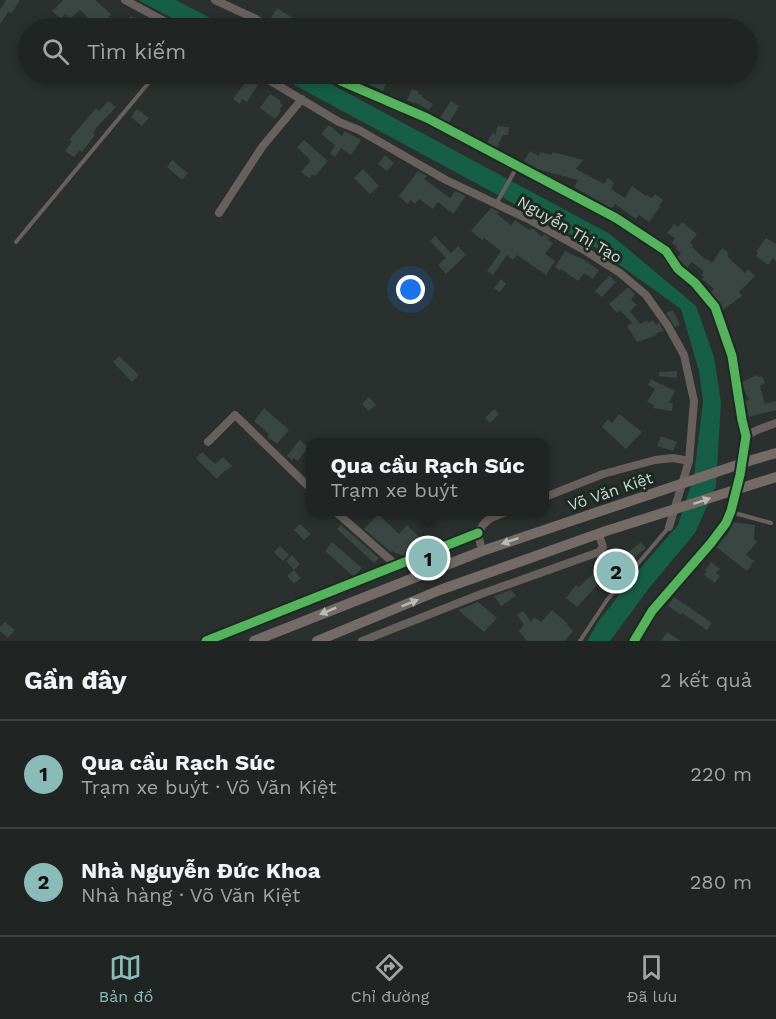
<!DOCTYPE html>
<html lang="vi">
<meta charset="utf-8">
<style>
:root{--surface:#202422;--page:#282c2a;--text:#f1f3f6;--muted:#a2a4a5;--line:#3d4140;--accent:#8bbbb9}
body{margin:0;font-family:"Work Sans",sans-serif;background:var(--page);color:var(--text)}
.you{position:absolute;left:411px;top:290px;width:21px;height:21px;margin:-15px;border:4px solid #fff;border-radius:50%;background:#1a73e8;box-shadow:0 0 0 9px #1a73e833}
.badge{display:grid;place-items:center;width:39px;height:39px;border-radius:50%;background:var(--accent);color:#111;font-size:20px;font-weight:700}
.pin{position:absolute;translate:-50% -50%;border:3px solid #fff;box-shadow:0 2px 6px #0006}
.popup{position:absolute;left:306px;top:438px;width:243px;height:78px;box-sizing:border-box;display:grid;place-content:center;border-radius:12px;background:var(--surface);filter:drop-shadow(0 2px 4px #0005);font-size:20px;white-space:nowrap;color:var(--muted)}
.popup b{font-size:22px;color:var(--text)}
.popup::after{content:'';position:absolute;left:50%;top:100%;margin-left:-12px;border:12px solid transparent;border-top-color:var(--surface)}
.list{margin:0;padding:0;list-style:none}
h2{display:flex;justify-content:space-between;align-items:center;height:78px;margin:0;padding:0 24px;font-size:26px}
h2 small{font-size:20px;font-weight:400;color:var(--muted)}
.list li{display:grid;grid-template-columns:39px 1fr auto;gap:18px;align-items:center;box-sizing:border-box;height:108px;padding:0 24px;border-top:2px solid var(--line)}
.list b{display:block;font-size:22px;white-space:nowrap}
.list p{margin:0;font-size:20px;white-space:nowrap;color:var(--muted)}
.list em{font-size:20px;font-style:normal;color:var(--muted)}
.icon{flex:none;width:33px;height:33px;fill:none;stroke:currentColor;stroke-width:2;stroke-linecap:round;stroke-linejoin:round}
.map{position:relative;flex:none;width:776px;height:641px;overflow:hidden}
.search{position:absolute;background:var(--surface);box-shadow:0 3px 9px #0003;left:18px;right:18px;top:18px;height:66px;display:flex;align-items:center;gap:15px;box-sizing:border-box;padding:0 21px;border-radius:33px;color:var(--muted);font-size:22px}
.sheet{height:294px;background:var(--surface)}
nav{display:flex;justify-content:space-around;align-items:center;box-sizing:border-box;height:84px;border-top:2px solid var(--line);background:var(--surface);font-size:16px;color:var(--muted)}
nav a{display:grid;justify-items:center;gap:3px}
nav .on{color:var(--accent)}
.map>svg:first-child{display:block}
.water{fill:#175e46}
.building{fill:#394641}
.lines{fill:none;stroke-linecap:round;stroke-linejoin:round}
.service{stroke:#67605d;stroke-width:4}
.minor{stroke:#67605d;stroke-width:8}
.secondary{stroke:#746b67;stroke-width:10}
.cycleway-casing{stroke:#1c2a23;stroke-width:13}
.cycleway{stroke:#56b35d;stroke-width:9}
.oneway{fill:#b8bcb8}
.labels{text-anchor:middle;stroke-width:6;stroke-linejoin:round;paint-order:stroke}
.street-label{font-size:16px;fill:#cfd7d3;stroke:#1c2a23}
</style>
<div class="map">
<svg width="776" height="641" viewBox="0 0 776 641">
<rect width="100%" height="100%" fill="#2a302d"/>
<!-- water -->
<path class="water" d="M 138,0 L 176,0 L 229,28 L 191,28 Z
M 274,74 L 312,74 L 610,234 L 696,306 L 714,357 L 721,402 L 716,486 L 695,533 L 650,587 L 610,641 L 587,641 L 598,622 L 637,572 L 678,525 L 694,476 L 703,402 L 699,371 L 681,309 L 596,248 Z"/>
<!-- building -->
<path class="building" d="M 6,0 L 20,0 L 12,13 L 8,12 L 0,24 L 0,10 Z
M 63,0 L 95,0 L 111,14 L 103,25 L 100,23 L 97,27 L 80,10 L 71,18 L 65,14 L 61,19 L 52,11 Z
M 277,8 L 296,20 L 293,24 L 299,28 L 277,28 L 275,27 L 275,25 L 269,21 Z
M 131,16 L 137,20 L 138,19 L 152,28 L 123,28 Z
M 358,74 L 390,74 L 383,91 L 364,82 L 365,78 Z
M 247,80 L 258,85 L 247,102 L 242,99 L 240,104 L 233,99 Z
M 412,89 L 419,92 L 418,94 L 422,95 L 422,97 L 433,104 L 429,110 L 415,102 L 414,103 L 407,100 Z
M 270,94 L 281,101 L 280,103 L 283,105 L 279,110 L 281,111 L 275,119 L 260,108 Z
M 108,101 L 116,107 L 96,128 L 93,133 L 95,135 L 82,152 L 80,150 L 74,157 L 65,151 L 72,141 L 69,140 L 73,135 L 96,108 L 99,111 Z
M 451,101 L 459,106 L 449,123 L 440,118 Z
M 137,109 L 149,118 L 142,126 L 131,117 Z
M 329,125 L 342,136 L 345,131 L 361,140 L 351,155 L 341,148 L 335,157 L 330,154 L 335,145 L 321,134 Z
M 497,126 L 509,127 L 508,135 L 503,135 L 497,148 L 487,143 L 492,133 L 496,135 Z
M 304,140 L 328,161 L 315,176 L 312,174 L 309,178 L 301,172 L 310,162 L 310,160 L 297,147 Z
M 530,151 L 539,156 L 540,152 L 552,155 L 553,152 L 583,160 L 576,169 L 604,184 L 608,178 L 614,183 L 611,189 L 625,198 L 632,186 L 646,196 L 647,195 L 652,198 L 655,194 L 663,200 L 659,206 L 660,207 L 649,222 L 639,215 L 636,219 L 615,204 L 612,209 L 574,187 L 578,180 L 537,169 L 524,161 Z
M 385,155 L 394,163 L 387,171 L 378,164 Z
M 172,160 L 188,173 L 182,180 L 167,167 Z
M 363,169 L 379,186 L 370,194 L 354,178 Z
M 418,171 L 427,176 L 424,179 L 450,198 L 455,191 L 466,196 L 453,214 L 438,202 L 433,209 L 419,199 L 415,204 L 411,200 L 407,204 L 399,196 Z
M 491,208 L 499,212 L 497,214 L 511,225 L 515,220 L 529,230 L 532,228 L 542,237 L 544,234 L 550,238 L 548,240 L 553,243 L 545,254 L 555,261 L 546,275 L 517,255 L 513,260 L 507,255 L 493,275 L 487,271 L 501,251 L 484,238 L 482,240 L 471,231 Z
M 682,222 L 697,234 L 690,243 L 693,245 L 692,247 L 706,260 L 707,259 L 712,263 L 722,248 L 729,253 L 727,256 L 745,273 L 748,269 L 755,276 L 739,292 L 742,296 L 723,310 L 718,301 L 711,293 L 714,289 L 702,279 L 704,277 L 701,275 L 704,272 L 692,262 L 687,268 L 677,257 L 681,253 L 676,249 L 677,247 L 672,243 L 675,238 L 667,233 L 674,224 L 678,227 Z
M 435,236 L 451,253 L 458,246 L 466,255 L 446,274 L 438,265 L 446,258 L 430,241 Z
M 766,238 L 776,244 L 776,261 L 773,258 L 768,265 L 756,256 L 758,253 L 756,252 Z
M 565,251 L 579,258 L 580,257 L 599,270 L 593,279 L 584,273 L 578,281 L 561,269 L 560,271 L 555,267 Z
M 609,276 L 616,282 L 602,297 L 595,291 Z
M 501,279 L 506,284 L 500,292 L 494,288 Z
M 628,287 L 635,294 L 631,300 L 637,305 L 630,311 L 640,324 L 647,320 L 648,323 L 653,320 L 656,325 L 659,323 L 664,331 L 656,333 L 657,335 L 637,342 L 627,326 L 632,323 L 620,310 L 617,313 L 609,304 Z
M 673,310 L 680,325 L 675,327 L 666,313 Z
M 119,356 L 139,375 L 132,382 L 113,362 Z
M 677,371 L 677,378 L 659,376 L 659,372 Z
M 757,375 L 758,377 L 762,376 L 765,383 L 760,386 L 765,404 L 776,401 L 776,410 L 749,417 L 745,401 L 749,400 L 743,388 L 742,382 Z
M 651,379 L 675,391 L 669,403 L 673,403 L 672,411 L 653,408 L 654,405 L 647,402 L 655,389 L 648,385 Z
M 369,397 L 376,405 L 369,411 L 362,404 Z
M 264,408 L 289,430 L 277,444 L 267,437 L 269,434 L 254,421 Z
M 494,409 L 499,414 L 490,423 L 485,418 Z
M 619,414 L 642,432 L 626,449 L 602,427 L 608,419 L 612,423 Z
M 661,436 L 677,442 L 673,451 L 657,446 Z
M 300,439 L 308,448 L 298,461 L 294,458 L 292,460 L 287,456 Z
M 202,452 L 215,464 L 223,457 L 232,466 L 226,471 L 225,470 L 217,479 L 196,458 Z
M 378,514 L 399,534 L 407,525 L 420,538 L 413,549 L 408,546 L 404,556 L 392,551 L 391,552 L 364,529 Z
M 733,522 L 755,525 L 754,539 L 757,542 L 746,555 L 754,561 L 747,571 L 716,547 L 729,532 Z
M 300,524 L 311,534 L 304,540 L 294,530 Z
M 341,525 L 379,558 L 374,563 L 337,529 Z
M 332,542 L 362,568 L 355,575 L 353,576 L 325,551 Z
M 641,542 L 646,548 L 615,573 L 609,568 L 619,556 L 621,558 Z
M 280,546 L 289,555 L 283,561 L 274,552 Z
M 292,555 L 300,564 L 294,570 L 286,561 Z
M 711,562 L 720,569 L 716,573 L 720,576 L 715,583 L 704,575 L 707,571 L 705,570 Z
M 294,570 L 301,578 L 294,584 L 287,576 Z
M 596,571 L 604,578 L 577,607 L 566,598 L 576,585 L 579,587 Z
M 511,590 L 516,596 L 501,606 L 494,596 Z
M 674,597 L 712,623 L 707,630 L 682,613 L 681,615 L 668,606 Z
M 478,602 L 497,618 L 484,632 L 458,610 Z
M 552,610 L 568,624 L 567,625 L 573,631 L 565,641 L 527,641 L 519,631 L 524,625 L 517,615 L 523,611 L 531,622 L 534,617 L 541,622 Z
M 5,622 L 15,630 L 8,638 L 0,631 L 0,627 Z
M 667,632 L 681,641 L 661,641 Z"/>
<g class="lines">
<!-- service -->
<path class="service" d="M 496,204 L 517,167
M 16,242 L 156,74
M 731,512 L 771,523
M 580,641 L 607,600 L 669,527"/>
<!-- minor -->
<path class="minor" d="M 125,0 L 177,28
M 215,0 L 256,19 L 269,28
M 259,74 L 339,122 L 359,130 L 446,180 L 530,220 L 584,250 L 620,273 L 646,295 L 668,326 L 684,355 L 694,401 L 689,461 L 669,527
M 331,74 L 341,81 L 427,118 L 616,218 L 666,251 L 678,269 L 695,283 L 715,307 L 732,356 L 742,420 L 746,436 L 740,475 L 731,511 L 726,523 L 711,543 L 652,611 L 634,641
M 219,213 L 262,147 L 302,99
M 746,436 L 757,430 L 776,423
M 208,442 L 235,415 L 311,489
M 545,497 L 603,474 L 655,460 L 673,458 L 689,461
M 336,512 L 396,565
M 482,551 L 478,533 C 486,518 492,517 507,512
M 206,641 L 478,533
M 362,641 L 481,594 L 599,552 L 603,547 L 599,534"/>
<!-- secondary -->
<path class="secondary" d="M 254,641 L 482,551 L 752,460 L 776,453
M 317,641 L 440,590 L 606,531 L 776,477"/>
<!-- cycleway casing -->
<g class="cycleway-casing">
<path id="cycleway" d="M 331,74 L 341,81 L 427,118 L 616,218 L 666,251 L 678,269 L 695,283 L 715,307 L 732,356 L 742,420 L 746,436 L 740,475 L 731,511 L 726,523 L 711,543 L 652,611 L 634,641
M 206,641 L 478,533"/>
</g>
<!-- cycleway -->
<use href="#cycleway" class="cycleway"/>
</g>
<!-- one-way arrows -->
<defs><path id="oneway-solid" d="M-6-.8H1V-3.2L6.5 0L1 3.2V.8H-6Z" transform="scale(1.5)"/></defs>
<g class="oneway">
<use href="#oneway-solid" transform="translate(702 501) rotate(-18)"/>
<use href="#oneway-solid" transform="translate(510 541) rotate(161)"/>
<use href="#oneway-solid" transform="translate(410 603) rotate(-22)"/>
<use href="#oneway-solid" transform="translate(328 611) rotate(158)"/>
</g>
<g class="labels">
<!-- street labels -->
<g class="street-label">
<text transform="translate(570 229) rotate(30)" y="6">Nguyễn Thị Tạo</text>
<text transform="translate(610 491) rotate(-19)" y="6">Võ Văn Kiệt</text>
</g>
</g>
</svg>
<div class="you"></div>
<div class="pin badge" style="left:428px;top:558px">1</div>
<div class="popup"><b>Qua cầu Rạch Súc</b>Trạm xe buýt</div>
<div class="pin badge" style="left:616px;top:571px">2</div>
<div class="search"><svg class="icon" aria-label="search" viewBox="0 0 24 24"><circle cx="10" cy="10" r="6"/><path d="M15 15l6 6"/></svg>Tìm kiếm</div>
</div>
<section class="sheet">
<h2>Gần đây<small>2 kết quả</small></h2>
<ul class="list">
<li><span class="badge">1</span><div><b>Qua cầu Rạch Súc</b><p>Trạm xe buýt · Võ Văn Kiệt</p></div><em>220 m</em></li>
<li><span class="badge">2</span><div><b>Nhà Nguyễn Đức Khoa</b><p>Nhà hàng · Võ Văn Kiệt</p></div><em>280 m</em></li>
</ul>
</section>
<nav>
<a class="on"><svg class="icon" aria-label="map" viewBox="0 0 24 24"><path d="M3 6l6-2 6 2 6-2v14l-6 2-6-2-6 2zM9 4v14M15 6v14"/></svg>Bản đồ</a>
<a><svg class="icon" aria-label="directions" viewBox="0 0 24 24"><path d="M12 3l9 9-9 9-9-9zM9 14v-3h6M13 9l2 2-2 2"/></svg>Chỉ đường</a>
<a><svg class="icon" aria-label="saved" viewBox="0 0 24 24"><path d="M7 4h10v16l-5-4-5 4z"/></svg>Đã lưu</a>
</nav>
